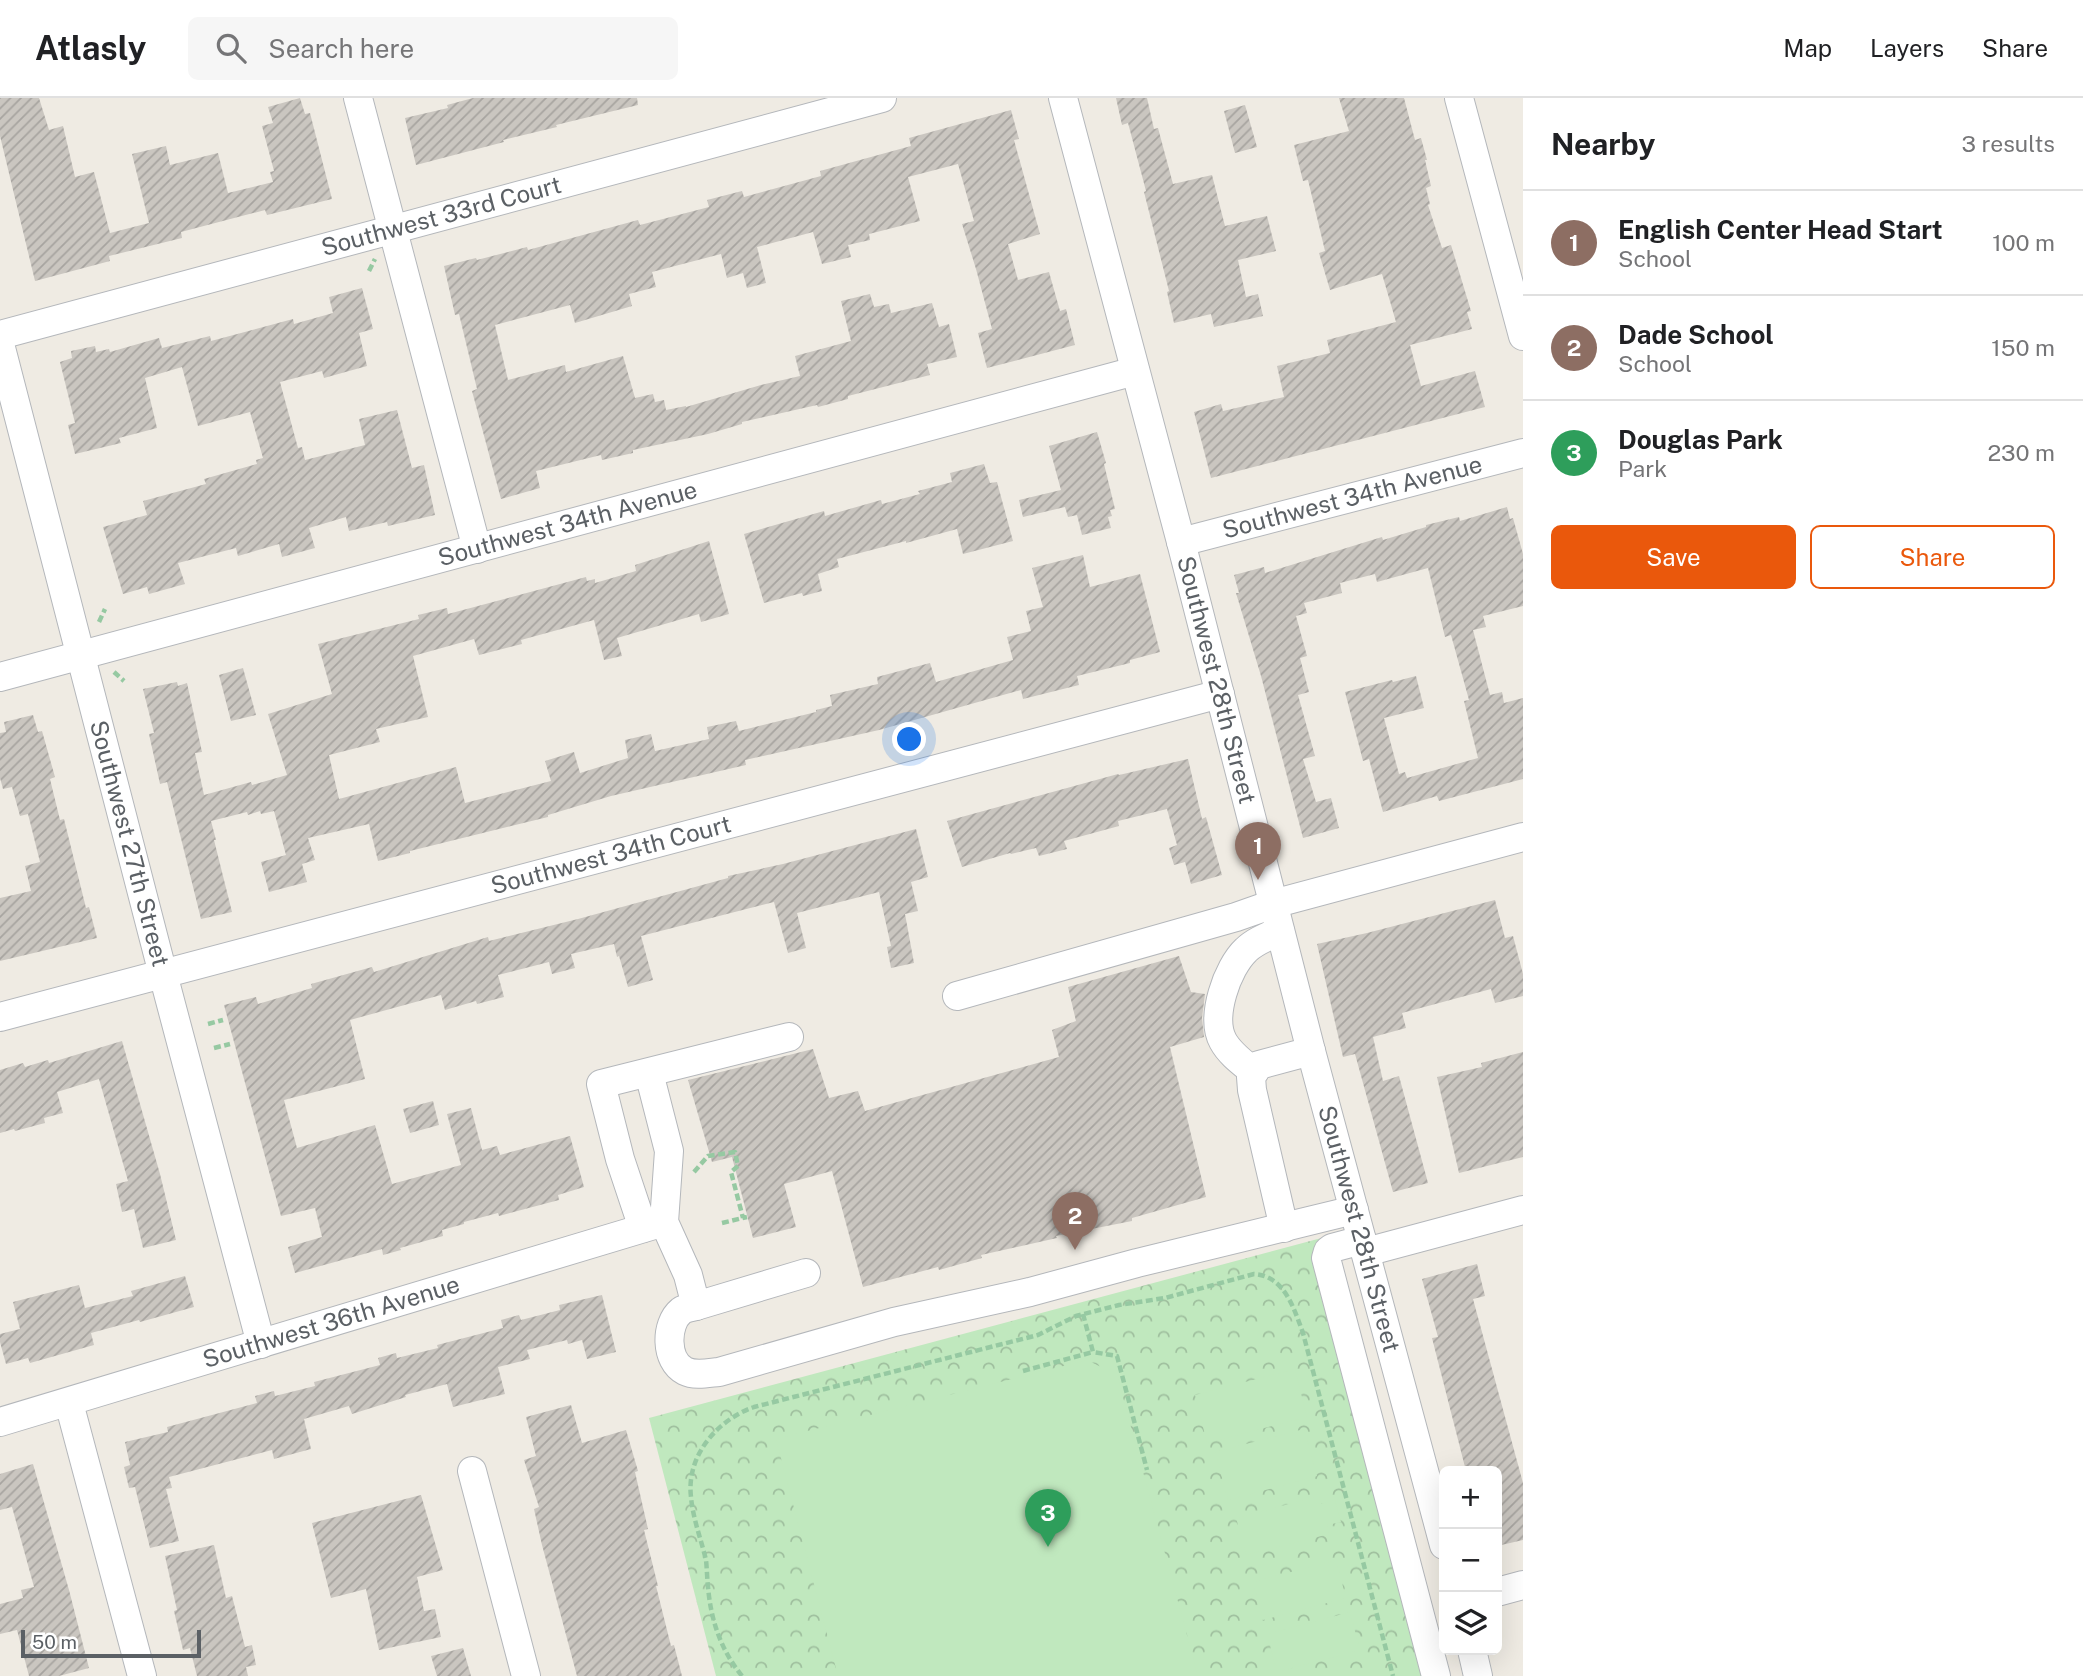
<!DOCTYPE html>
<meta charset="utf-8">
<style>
:root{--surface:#fff;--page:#f6f6f6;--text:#202124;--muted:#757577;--line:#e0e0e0;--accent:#ea580c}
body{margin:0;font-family:"Public Sans",sans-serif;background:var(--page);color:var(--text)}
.controls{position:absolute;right:21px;bottom:21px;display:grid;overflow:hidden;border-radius:10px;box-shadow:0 7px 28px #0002}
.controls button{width:63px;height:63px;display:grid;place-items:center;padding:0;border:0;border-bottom:2px solid var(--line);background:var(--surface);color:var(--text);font:35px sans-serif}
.scale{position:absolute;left:21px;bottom:18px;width:180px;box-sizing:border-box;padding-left:7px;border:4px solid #5b6065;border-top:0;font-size:19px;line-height:24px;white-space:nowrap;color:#5b6065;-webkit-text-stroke:5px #fff;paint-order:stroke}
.you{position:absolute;left:910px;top:642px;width:24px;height:24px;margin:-18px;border:5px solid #fff;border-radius:50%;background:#1a73e8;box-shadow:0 0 0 10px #1a73e833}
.badge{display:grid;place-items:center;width:46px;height:46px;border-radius:50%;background:var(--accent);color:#fff;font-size:23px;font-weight:700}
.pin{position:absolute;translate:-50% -58px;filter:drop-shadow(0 2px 4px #0008)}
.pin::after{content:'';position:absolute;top:37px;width:24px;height:21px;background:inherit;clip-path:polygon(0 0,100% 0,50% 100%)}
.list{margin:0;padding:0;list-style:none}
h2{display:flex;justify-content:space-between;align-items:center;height:91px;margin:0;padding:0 28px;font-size:30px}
h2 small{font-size:23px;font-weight:400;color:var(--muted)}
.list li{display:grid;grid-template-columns:46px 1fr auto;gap:21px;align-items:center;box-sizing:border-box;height:105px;padding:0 28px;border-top:2px solid var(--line)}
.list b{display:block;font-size:26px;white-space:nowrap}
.list p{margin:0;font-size:23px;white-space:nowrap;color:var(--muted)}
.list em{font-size:23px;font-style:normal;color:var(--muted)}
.actions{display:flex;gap:14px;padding:21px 28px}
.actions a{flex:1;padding:16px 0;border:2px solid var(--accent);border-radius:10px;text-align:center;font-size:24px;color:var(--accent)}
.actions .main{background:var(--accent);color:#fff}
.icon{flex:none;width:38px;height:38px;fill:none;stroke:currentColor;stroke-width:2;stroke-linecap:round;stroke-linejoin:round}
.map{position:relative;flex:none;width:1523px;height:1578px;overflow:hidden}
header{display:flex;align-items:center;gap:42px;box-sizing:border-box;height:98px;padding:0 35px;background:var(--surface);border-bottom:2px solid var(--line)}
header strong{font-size:33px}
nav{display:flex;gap:38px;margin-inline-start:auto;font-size:24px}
.search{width:490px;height:63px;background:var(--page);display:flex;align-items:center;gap:18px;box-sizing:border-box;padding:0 24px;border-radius:10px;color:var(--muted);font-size:26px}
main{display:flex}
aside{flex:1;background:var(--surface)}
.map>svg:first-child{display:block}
.park{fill:url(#park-crowns)}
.pitch{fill:#c0e8be}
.building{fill:url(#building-hatch)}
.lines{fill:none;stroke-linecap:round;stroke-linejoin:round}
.minor-casing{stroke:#b4b7bb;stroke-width:30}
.path{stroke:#96c9a2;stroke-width:4.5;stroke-dasharray:7 3.5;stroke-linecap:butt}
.minor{stroke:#fff;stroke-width:28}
.labels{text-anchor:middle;stroke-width:6;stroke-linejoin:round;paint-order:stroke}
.street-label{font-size:24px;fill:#5b6065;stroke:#fff}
</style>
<header>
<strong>Atlasly</strong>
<div class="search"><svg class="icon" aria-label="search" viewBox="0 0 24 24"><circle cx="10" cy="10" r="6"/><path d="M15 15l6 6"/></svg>Search here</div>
<nav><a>Map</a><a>Layers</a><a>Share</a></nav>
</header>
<main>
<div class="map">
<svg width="1523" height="1578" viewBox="0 0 1523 1578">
<defs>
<pattern id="park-crowns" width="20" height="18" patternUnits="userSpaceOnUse" patternTransform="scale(1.75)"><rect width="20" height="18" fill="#c0e8be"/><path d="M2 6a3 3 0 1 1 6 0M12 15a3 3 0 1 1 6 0" fill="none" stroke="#9fbf9e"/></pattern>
<pattern id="building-hatch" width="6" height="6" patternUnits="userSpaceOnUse" patternTransform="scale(1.75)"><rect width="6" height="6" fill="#cac6c0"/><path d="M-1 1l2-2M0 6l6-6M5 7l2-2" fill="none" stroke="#a7a4a0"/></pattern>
</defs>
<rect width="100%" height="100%" fill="#efebe3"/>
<!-- park -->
<path class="park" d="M 1329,1138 L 1449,1578 L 716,1578 L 649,1320 Z"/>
<!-- pitch -->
<path class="pitch" d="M 1087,1262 L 1117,1277 L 1198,1578 L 838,1578 L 776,1341 Z
M 1295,1271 L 1307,1319 L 1207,1345 L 1195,1297 Z
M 1304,1331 L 1317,1378 L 1228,1402 L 1215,1354 Z
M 1319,1398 L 1321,1406 L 1335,1402 L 1341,1424 L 1327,1427 L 1329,1436 L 1246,1457 L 1244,1449 L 1230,1453 L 1225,1431 L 1238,1427 L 1236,1420 Z
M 1336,1462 L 1346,1500 L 1263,1522 L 1253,1484 Z
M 1350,1514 L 1360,1552 L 1277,1574 L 1267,1536 Z"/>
<!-- building -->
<path class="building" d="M 0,0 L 39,0 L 49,32 L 63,28 L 75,79 L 94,74 L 110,135 L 149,125 L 132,56 L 166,48 L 170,67 L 218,55 L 228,95 L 273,84 L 270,74 L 274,73 L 262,28 L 273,25 L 268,9 L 300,0 L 305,16 L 310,15 L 332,101 L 267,117 L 265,112 L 181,134 L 182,140 L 109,158 L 110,163 L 35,183 L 0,38 Z
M 473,0 L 637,0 L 638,7 L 556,27 L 557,29 L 503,42 L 504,44 L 416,67 L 405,20 L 448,10 L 447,7 Z
M 1116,0 L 1147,0 L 1154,31 L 1158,30 L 1173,86 L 1212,77 L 1225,128 L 1267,118 L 1276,153 L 1238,162 L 1246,199 L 1258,196 L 1263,218 L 1214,229 L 1211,216 L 1174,225 L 1167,194 L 1169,193 L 1144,94 L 1146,93 L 1128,25 L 1122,27 Z
M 1339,0 L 1404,0 L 1415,42 L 1421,40 L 1427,62 L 1425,62 L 1431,88 L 1426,90 L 1430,106 L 1428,107 L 1442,150 L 1451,147 L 1471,213 L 1467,214 L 1472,231 L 1410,247 L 1421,288 L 1475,273 L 1485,309 L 1211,380 L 1194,314 L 1221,306 L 1223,313 L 1284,299 L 1277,268 L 1330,255 L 1327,242 L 1396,224 L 1382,176 L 1330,192 L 1319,155 L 1325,153 L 1308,82 L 1303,83 L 1294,47 L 1349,33 Z
M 1245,7 L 1257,49 L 1235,55 L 1224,13 Z
M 1011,12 L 1019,41 L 1014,42 L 1040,136 L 1008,146 L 1018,182 L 1049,174 L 1060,213 L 1066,211 L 1075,247 L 987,270 L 978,235 L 992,231 L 976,171 L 962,126 L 974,123 L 958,66 L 908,79 L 920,123 L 869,136 L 870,142 L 848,147 L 851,159 L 822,166 L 813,134 L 757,149 L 766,185 L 747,190 L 743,175 L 727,180 L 721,156 L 652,174 L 656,189 L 629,196 L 632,208 L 575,225 L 570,207 L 495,227 L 508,282 L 565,267 L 566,274 L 623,258 L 635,300 L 653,296 L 655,304 L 664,302 L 666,312 L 686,308 L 686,309 L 761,287 L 800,278 L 795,258 L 851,243 L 841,203 L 870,196 L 874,209 L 889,206 L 891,215 L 932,205 L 939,229 L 949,226 L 957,259 L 927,266 L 930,277 L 848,298 L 848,301 L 818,309 L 817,307 L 742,324 L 742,326 L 708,336 L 633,352 L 633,355 L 602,362 L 601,357 L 536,373 L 540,390 L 501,401 L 472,293 L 477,291 L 459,216 L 455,217 L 444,168 L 476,160 L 477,162 L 527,149 L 528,152 L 638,122 L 640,127 L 709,109 L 707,102 L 742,93 L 744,99 L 821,78 L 820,73 L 911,48 L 909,40 Z
M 362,190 L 373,231 L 359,235 L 367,268 L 324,280 L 322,273 L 280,284 L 298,350 L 302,349 L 305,362 L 365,347 L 359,321 L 397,312 L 412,370 L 424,367 L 435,417 L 388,428 L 387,424 L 349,433 L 346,419 L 309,430 L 315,450 L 282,459 L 279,446 L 238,458 L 236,450 L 178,465 L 185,486 L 149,496 L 147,489 L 123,496 L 103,429 L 147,417 L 143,403 L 206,386 L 204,381 L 257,366 L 256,362 L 263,360 L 250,314 L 198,328 L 182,269 L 145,280 L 157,330 L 119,340 L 121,345 L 75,356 L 68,327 L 75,325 L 60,264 L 72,260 L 71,253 L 95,248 L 96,254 L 109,251 L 110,254 L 159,240 L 162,250 L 210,238 L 211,243 L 293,221 L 294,226 L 333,215 L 329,199 Z
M 1097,334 L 1106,365 L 1104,366 L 1115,411 L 1110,412 L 1112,418 L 1108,419 L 1111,430 L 1082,437 L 1077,417 L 1068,419 L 1065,409 L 1023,419 L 1019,402 L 1061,392 L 1049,348 Z
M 984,366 L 990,385 L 997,384 L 1013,443 L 963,456 L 957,431 L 906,445 L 906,443 L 837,461 L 839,469 L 818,476 L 822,493 L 803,498 L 802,495 L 764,505 L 744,436 L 824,413 L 825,418 L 881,402 L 882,406 L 920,396 L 918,393 L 952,384 L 950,375 Z
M 1507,409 L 1510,421 L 1513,420 L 1523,456 L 1523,508 L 1483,518 L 1486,529 L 1473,532 L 1490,597 L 1502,594 L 1504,605 L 1523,600 L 1523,681 L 1439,703 L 1437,698 L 1383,714 L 1369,661 L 1363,663 L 1345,594 L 1392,582 L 1393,584 L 1416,578 L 1424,610 L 1384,620 L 1399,676 L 1405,674 L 1407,680 L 1478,660 L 1464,603 L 1469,602 L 1451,537 L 1445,539 L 1428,470 L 1377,484 L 1375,476 L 1340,485 L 1342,495 L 1304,505 L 1307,515 L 1296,518 L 1307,558 L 1300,560 L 1309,594 L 1298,597 L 1315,658 L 1303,661 L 1316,704 L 1331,700 L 1339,730 L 1303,740 L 1261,578 L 1236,495 L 1239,495 L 1234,477 L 1264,469 L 1265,475 L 1382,439 L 1383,442 L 1426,429 L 1426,427 L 1459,419 L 1460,423 Z
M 709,443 L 729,516 L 701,524 L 699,516 L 617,540 L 622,558 L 604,562 L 594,522 L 521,542 L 522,546 L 479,557 L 474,541 L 413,558 L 428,619 L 376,631 L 380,644 L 329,657 L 339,701 L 456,669 L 465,705 L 551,683 L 545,663 L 574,654 L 580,675 L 628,660 L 625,642 L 651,636 L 655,653 L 709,641 L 707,629 L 736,623 L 739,633 L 816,614 L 816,612 L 832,608 L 830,597 L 878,586 L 877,579 L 930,565 L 936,584 L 1013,562 L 1007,539 L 1031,533 L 1026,513 L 1043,509 L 1032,470 L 1083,457 L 1090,489 L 1140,476 L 1160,554 L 1130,562 L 1130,565 L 1077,578 L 1079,587 L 1023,601 L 1021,592 L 879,632 L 745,662 L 746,667 L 611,698 L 548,717 L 548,719 L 410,753 L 410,755 L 378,763 L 369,726 L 308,740 L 315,762 L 302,766 L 307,784 L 269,794 L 261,764 L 286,757 L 274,713 L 261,716 L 260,713 L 248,717 L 247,714 L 211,723 L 216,742 L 214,742 L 232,814 L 201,821 L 167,684 L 160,686 L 149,636 L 154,635 L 143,591 L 177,584 L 178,588 L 187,585 L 202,654 L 195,655 L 204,697 L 251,684 L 252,687 L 287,677 L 268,616 L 332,596 L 318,546 L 419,521 L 418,517 L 447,510 L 448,516 L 586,479 L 587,483 L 595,481 L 595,485 L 636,473 L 635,467 Z
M 243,570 L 256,617 L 231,623 L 219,577 Z
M 33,617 L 38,634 L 42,633 L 55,679 L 50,681 L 60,722 L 64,721 L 86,810 L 89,809 L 97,840 L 0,863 L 0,800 L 31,793 L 25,768 L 40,764 L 28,716 L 20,718 L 12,689 L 3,691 L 0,680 L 0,635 L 6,634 L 4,624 Z
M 1188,661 L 1202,721 L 1206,719 L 1222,777 L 1191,786 L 1185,764 L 1174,767 L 1169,750 L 1177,747 L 1167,711 L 1118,723 L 1119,728 L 1064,743 L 1067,751 L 1039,758 L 1036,750 L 1011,756 L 1010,755 L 962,769 L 947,723 L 1118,676 L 1119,677 Z
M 916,731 L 928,779 L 911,784 L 918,813 L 905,816 L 914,865 L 891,870 L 887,849 L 891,848 L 879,794 L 797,815 L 806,850 L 788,855 L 774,804 L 641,838 L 653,882 L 628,889 L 619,858 L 617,859 L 614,846 L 571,856 L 575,870 L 552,876 L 549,864 L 498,877 L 504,899 L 477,906 L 476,903 L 445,912 L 441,897 L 350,922 L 365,981 L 284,1002 L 297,1050 L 375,1027 L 392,1086 L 461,1067 L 447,1016 L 471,1010 L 482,1052 L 497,1048 L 500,1057 L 570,1038 L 584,1089 L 558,1097 L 559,1102 L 499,1118 L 498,1115 L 464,1124 L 464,1126 L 442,1132 L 443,1138 L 400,1150 L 401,1152 L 383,1157 L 382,1151 L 295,1175 L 288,1149 L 322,1139 L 315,1110 L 281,1118 L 224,907 L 256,899 L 258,906 L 312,890 L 311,886 L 372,869 L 374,874 L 488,839 L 489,843 L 578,821 L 728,780 L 728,778 L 783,766 Z
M 1495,802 L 1505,840 L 1513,838 L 1523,876 L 1523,898 L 1495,905 L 1491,891 L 1402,915 L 1406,930 L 1373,939 L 1383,983 L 1399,978 L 1428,1085 L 1393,1094 L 1355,956 L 1343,959 L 1317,846 L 1367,835 Z
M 1179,858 L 1191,894 L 1205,896 L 1202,920 L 1204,939 L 1170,949 L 1206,1099 L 1132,1120 L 1132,1123 L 1056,1138 L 1057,1140 L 981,1157 L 982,1160 L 939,1172 L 938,1169 L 863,1189 L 832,1073 L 784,1086 L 796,1129 L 753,1140 L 732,1059 L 712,1064 L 688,982 L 813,951 L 829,1000 L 858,993 L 865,1013 L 1059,959 L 1052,932 L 1076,923 L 1068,889 Z
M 122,943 L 160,1076 L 176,1142 L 143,1150 L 134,1111 L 122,1114 L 116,1086 L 128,1083 L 99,981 L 57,994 L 63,1015 L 44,1020 L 45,1025 L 15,1033 L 14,1031 L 0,1035 L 0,972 L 23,965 L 25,969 L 48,962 L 49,965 Z
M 1523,954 L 1523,1059 L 1459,1075 L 1437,979 L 1482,969 L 1481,965 Z
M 433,1003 L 439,1027 L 410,1035 L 403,1011 Z
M 1477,1166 L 1485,1198 L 1473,1201 L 1523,1385 L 1523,1442 L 1497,1448 L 1497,1373 L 1466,1373 L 1432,1240 L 1438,1239 L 1422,1181 Z
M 185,1178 L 194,1209 L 140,1224 L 139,1222 L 91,1235 L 94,1247 L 30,1265 L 28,1260 L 6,1266 L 0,1244 L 0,1236 L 20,1231 L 13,1204 L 79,1187 L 85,1210 L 133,1198 L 131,1193 Z
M 602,1197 L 616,1254 L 587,1261 L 582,1242 L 568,1246 L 567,1242 L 527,1252 L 530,1261 L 498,1269 L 505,1296 L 453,1309 L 447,1286 L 405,1297 L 406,1299 L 352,1316 L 349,1308 L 304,1321 L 311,1351 L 274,1361 L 272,1352 L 169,1379 L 172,1390 L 166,1391 L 179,1443 L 150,1450 L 135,1389 L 129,1390 L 124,1369 L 130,1367 L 125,1344 L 168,1334 L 167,1329 L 257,1305 L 255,1298 L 274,1293 L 275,1298 L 315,1288 L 314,1284 L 380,1267 L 378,1260 L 396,1255 L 397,1260 L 438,1250 L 437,1247 L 503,1230 L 501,1222 L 519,1217 L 521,1222 L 560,1212 L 559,1207 Z
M 571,1307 L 582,1345 L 626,1332 L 638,1373 L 635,1374 L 648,1431 L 644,1432 L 658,1488 L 656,1488 L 671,1548 L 674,1547 L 682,1578 L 577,1578 L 542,1447 L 534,1411 L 539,1409 L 524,1362 L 536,1358 L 526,1319 Z
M 33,1366 L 69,1492 L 89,1570 L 59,1578 L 29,1578 L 17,1532 L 0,1536 L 0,1506 L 23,1500 L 21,1492 L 34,1489 L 12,1409 L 0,1412 L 0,1376 Z
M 421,1397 L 443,1472 L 417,1479 L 424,1513 L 435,1511 L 441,1539 L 379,1552 L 366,1491 L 331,1500 L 312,1425 Z
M 214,1447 L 226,1500 L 232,1498 L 245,1549 L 252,1547 L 256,1567 L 246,1569 L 248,1578 L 197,1578 L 190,1550 L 183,1552 L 174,1513 L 177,1512 L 165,1458 Z
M 463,1550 L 471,1578 L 437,1578 L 431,1558 Z"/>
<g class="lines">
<!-- minor casing -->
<g class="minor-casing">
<g id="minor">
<path d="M 358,0 L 477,451"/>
<path id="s1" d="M 1063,0 L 1181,444 L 1311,953 L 1444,1447"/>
<path d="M 1459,0 L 1523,238"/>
<path id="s2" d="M 0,237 L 882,0"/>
<path id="s3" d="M 0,246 L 163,876 L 261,1246"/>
<path id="s4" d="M 1181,444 L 1523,355"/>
<path id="s5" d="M 0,579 L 1135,273"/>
<path d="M 957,898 L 1236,819 L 1273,806 L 1523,739"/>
<path id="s6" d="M 0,919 L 1220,596"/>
<path d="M 1254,974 C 1243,965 1230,956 1223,943 C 1210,919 1227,870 1246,852 C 1255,843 1269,838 1280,833"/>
<path d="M 649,975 L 669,1053 L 664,1124 L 688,1177 L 696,1208 L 806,1175"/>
<path d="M 643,1130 L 620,1061 L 601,986 L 789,939"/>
<path d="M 1284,1130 L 1252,992 L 1251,979 L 1259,967 L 1311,953"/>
<path d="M 1362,1142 L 1332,1150 L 1328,1153 L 1326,1160 L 1436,1578"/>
<path d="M 1366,1154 L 1523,1112"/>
<path d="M 696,1208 C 691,1209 685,1210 681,1213 C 665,1226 665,1263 685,1273 C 695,1278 708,1275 719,1274 L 894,1224 L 1030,1194 L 1137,1165 L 1354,1112"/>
<path d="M 69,1305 L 142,1578"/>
<path id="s7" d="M 0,1324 L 664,1124"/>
<path d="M 472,1373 L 526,1578"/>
<path d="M 1497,1494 L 1523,1487"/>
<path d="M 1472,1552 L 1478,1578"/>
</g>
</g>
<!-- path -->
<path class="path" d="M 369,173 L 375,161
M 99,524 L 105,511
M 114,574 L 124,583
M 208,926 L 223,922
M 214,950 L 230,946
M 694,1074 L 708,1058 L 735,1054 L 738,1068 L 731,1074 L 743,1120
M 722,1125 L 747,1119
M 1083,1216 L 1093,1254 L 1117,1258 L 1147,1372
M 1023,1273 L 1093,1254
M 742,1578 C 721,1552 711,1523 708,1489 C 707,1480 707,1471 706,1462 C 701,1441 693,1421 691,1399 C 686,1358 717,1322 754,1309 L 1038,1237 L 1076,1218 L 1119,1207 L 1165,1200 L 1254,1176 C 1285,1178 1294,1211 1303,1235 L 1393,1578"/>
<!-- minor -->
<use href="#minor" class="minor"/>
</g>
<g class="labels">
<!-- street labels -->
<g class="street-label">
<text dy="8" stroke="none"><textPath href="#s2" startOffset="457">Southwest 33rd Court</textPath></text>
<text dy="8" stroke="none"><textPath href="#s4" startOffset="177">Southwest 34th Avenue</textPath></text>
<text dy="8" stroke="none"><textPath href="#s5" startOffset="588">Southwest 34th Avenue</textPath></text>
<text dy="8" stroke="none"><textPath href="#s1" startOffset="602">Southwest 28th Street</textPath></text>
<text dy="8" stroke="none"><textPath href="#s3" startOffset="516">Southwest 27th Street</textPath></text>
<text dy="8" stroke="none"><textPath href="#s6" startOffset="632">Southwest 34th Court</textPath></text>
<text dy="8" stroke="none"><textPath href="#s1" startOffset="1169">Southwest 28th Street</textPath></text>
<text dy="8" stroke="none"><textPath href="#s7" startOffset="346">Southwest 36th Avenue</textPath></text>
</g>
</g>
</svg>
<div class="controls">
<button>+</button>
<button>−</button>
<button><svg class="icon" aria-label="layers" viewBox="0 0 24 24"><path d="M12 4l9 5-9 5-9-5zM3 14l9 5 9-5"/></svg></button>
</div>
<div class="scale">50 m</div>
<div class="you"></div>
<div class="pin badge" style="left:1258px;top:782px;background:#8d6e63">1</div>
<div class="pin badge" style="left:1075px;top:1152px;background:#8d6e63">2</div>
<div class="pin badge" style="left:1048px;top:1449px;background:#2e9e5b">3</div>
</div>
<aside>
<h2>Nearby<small>3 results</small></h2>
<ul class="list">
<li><span class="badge" style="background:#8d6e63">1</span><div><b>English Center Head Start</b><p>School</p></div><em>100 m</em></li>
<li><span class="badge" style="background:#8d6e63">2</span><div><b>Dade School</b><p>School</p></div><em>150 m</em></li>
<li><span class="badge" style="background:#2e9e5b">3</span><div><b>Douglas Park</b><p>Park</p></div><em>230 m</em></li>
</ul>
<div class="actions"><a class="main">Save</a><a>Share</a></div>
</aside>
</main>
